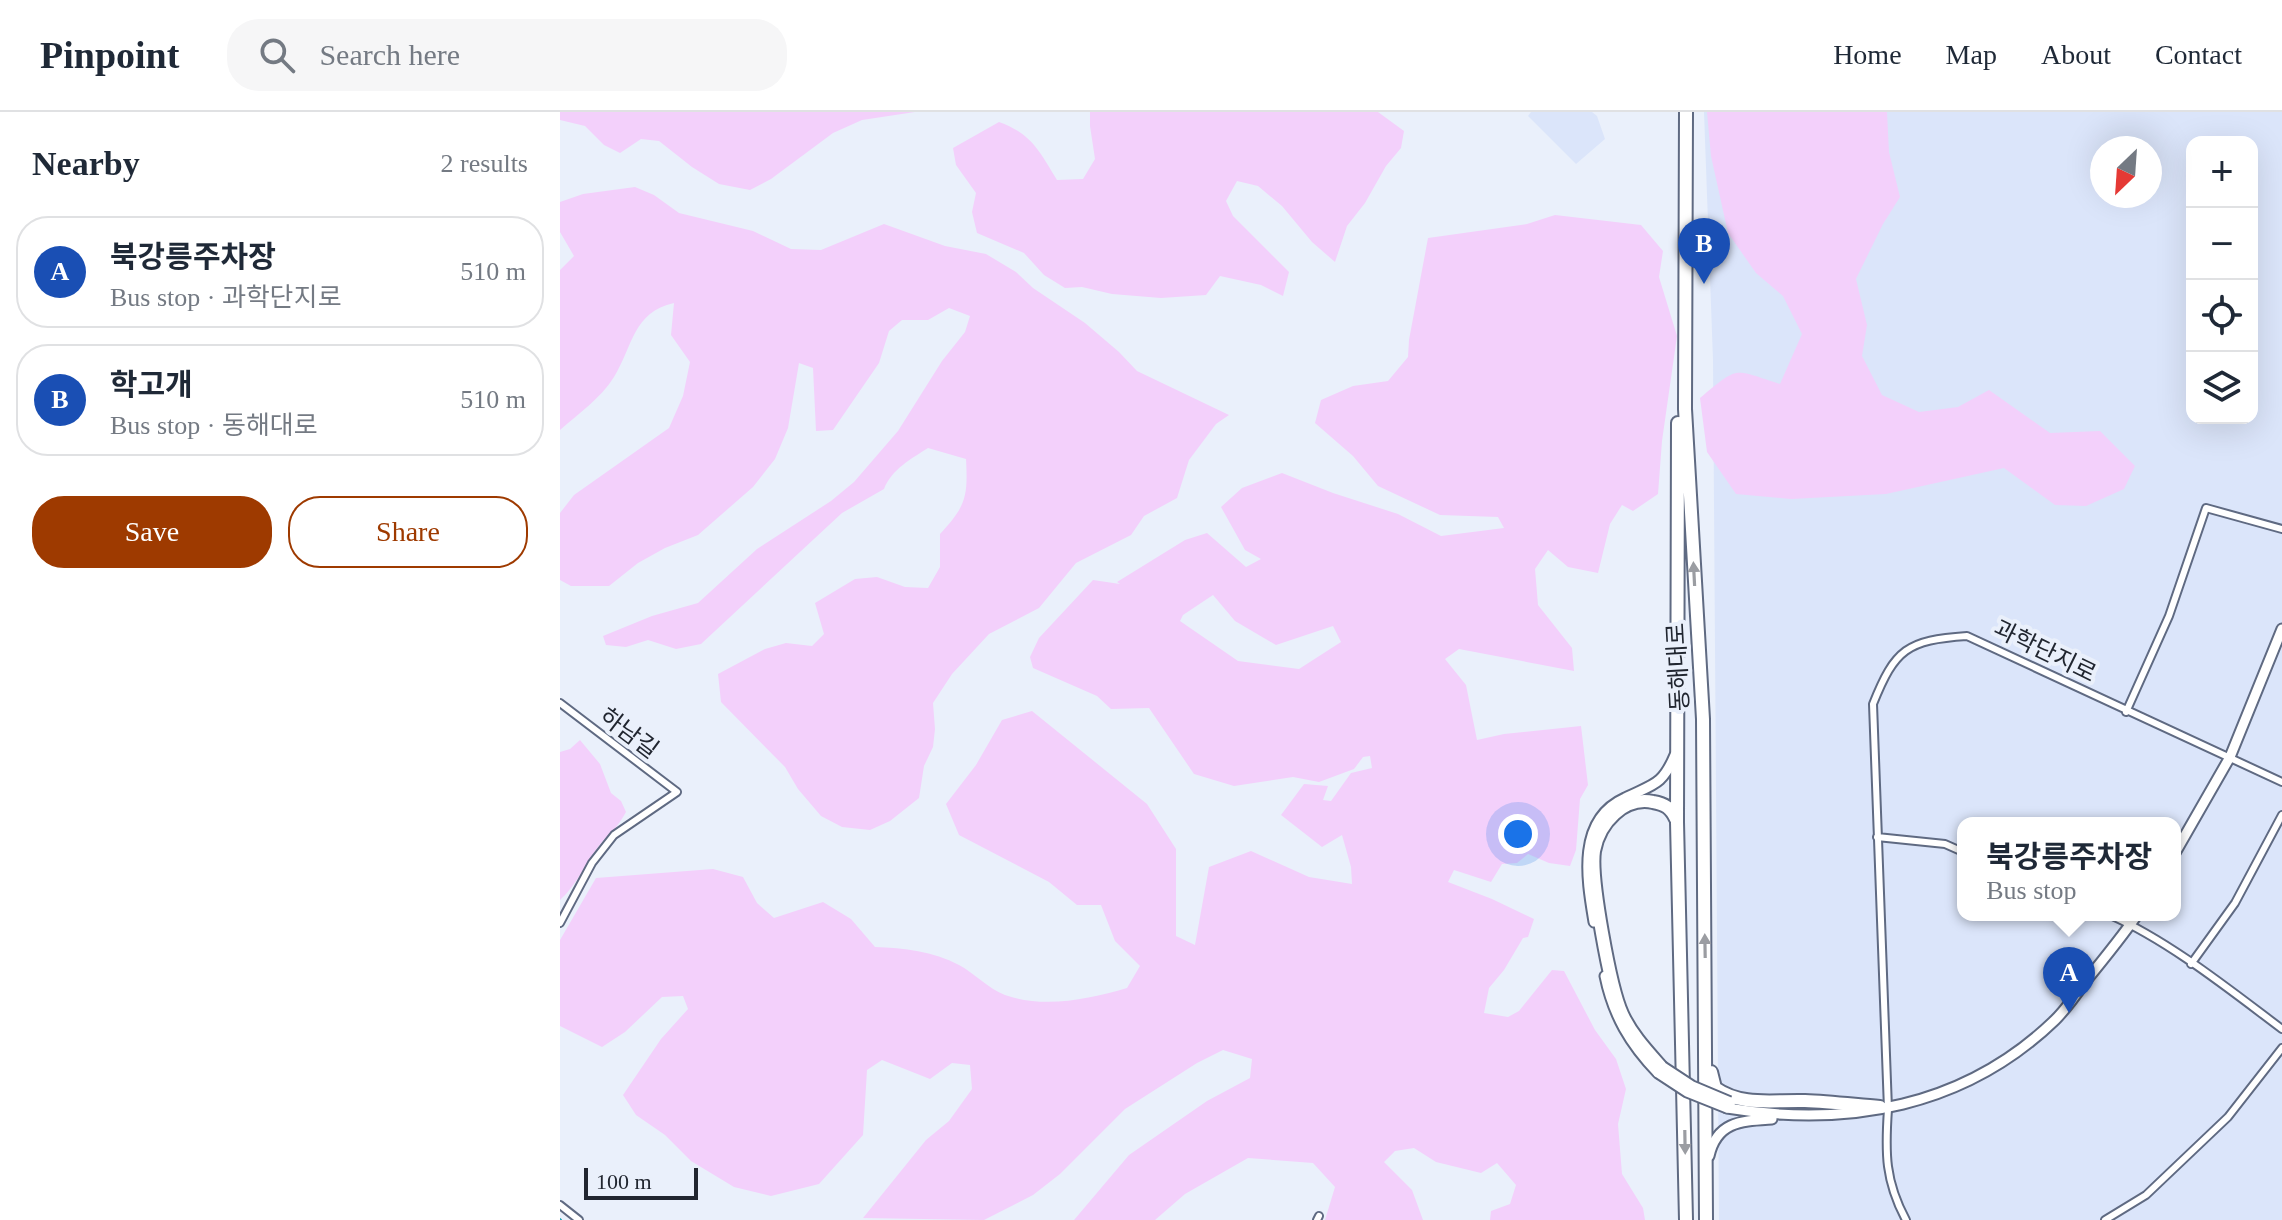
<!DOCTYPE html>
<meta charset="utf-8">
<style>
:root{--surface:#fff;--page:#f6f6f7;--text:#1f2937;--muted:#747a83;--line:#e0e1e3;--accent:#9e3a00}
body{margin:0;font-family:"Times New Roman","Noto Sans KR",serif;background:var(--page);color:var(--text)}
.controls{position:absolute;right:24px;top:24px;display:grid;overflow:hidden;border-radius:16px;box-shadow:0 8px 32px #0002}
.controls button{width:72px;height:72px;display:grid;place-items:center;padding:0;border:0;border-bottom:2px solid var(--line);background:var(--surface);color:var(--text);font:40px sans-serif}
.compass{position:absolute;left:1530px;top:24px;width:72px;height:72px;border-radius:50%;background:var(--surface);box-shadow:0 8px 32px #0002;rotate:205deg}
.scale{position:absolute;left:24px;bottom:20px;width:114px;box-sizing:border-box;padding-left:8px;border:4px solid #212630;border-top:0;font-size:22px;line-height:28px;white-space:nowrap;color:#212630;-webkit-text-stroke:6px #eaf0fb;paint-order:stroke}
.you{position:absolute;left:958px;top:722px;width:28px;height:28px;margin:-20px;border:6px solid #fff;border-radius:50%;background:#1a73e8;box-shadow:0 0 0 12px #1a73e833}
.badge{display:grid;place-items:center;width:52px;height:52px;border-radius:50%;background:var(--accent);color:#fff;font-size:26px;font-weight:700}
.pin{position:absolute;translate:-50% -66px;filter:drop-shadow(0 2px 4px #0008)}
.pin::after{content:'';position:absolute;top:42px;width:28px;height:24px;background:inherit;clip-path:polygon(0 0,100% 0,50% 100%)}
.popup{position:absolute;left:1397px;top:705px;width:224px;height:104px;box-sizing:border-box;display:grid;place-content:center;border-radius:16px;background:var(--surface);filter:drop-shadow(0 2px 6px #0005);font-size:26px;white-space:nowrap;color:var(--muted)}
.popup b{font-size:30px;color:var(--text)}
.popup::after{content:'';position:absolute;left:50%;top:100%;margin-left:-16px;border:16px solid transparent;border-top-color:var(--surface)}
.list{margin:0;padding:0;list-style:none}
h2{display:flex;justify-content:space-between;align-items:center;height:104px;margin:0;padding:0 32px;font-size:34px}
h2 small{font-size:26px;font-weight:400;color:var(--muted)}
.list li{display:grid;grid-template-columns:52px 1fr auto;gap:24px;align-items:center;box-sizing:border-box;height:112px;margin:0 16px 16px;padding:0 16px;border:2px solid var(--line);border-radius:32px}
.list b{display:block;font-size:30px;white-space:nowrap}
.list p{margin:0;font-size:26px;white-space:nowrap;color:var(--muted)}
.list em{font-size:26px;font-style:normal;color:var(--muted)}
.actions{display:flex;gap:16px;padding:24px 32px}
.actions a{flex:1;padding:18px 0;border:2px solid var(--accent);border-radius:32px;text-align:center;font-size:28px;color:var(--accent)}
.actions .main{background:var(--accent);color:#fff}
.icon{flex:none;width:44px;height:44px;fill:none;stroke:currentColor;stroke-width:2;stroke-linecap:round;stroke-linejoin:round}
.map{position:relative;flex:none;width:1722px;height:1108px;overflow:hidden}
header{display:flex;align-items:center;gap:48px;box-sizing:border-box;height:112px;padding:0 40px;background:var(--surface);border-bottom:2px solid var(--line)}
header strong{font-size:38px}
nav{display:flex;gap:44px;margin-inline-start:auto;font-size:28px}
.search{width:560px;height:72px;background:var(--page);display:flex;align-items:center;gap:20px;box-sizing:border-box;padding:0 28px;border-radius:32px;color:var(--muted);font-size:30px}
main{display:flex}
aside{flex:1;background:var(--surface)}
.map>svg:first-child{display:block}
.built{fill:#dbe5fa;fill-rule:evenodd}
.green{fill:#f3d0fb;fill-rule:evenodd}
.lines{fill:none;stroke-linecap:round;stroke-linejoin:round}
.stream{stroke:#23a7ba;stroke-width:2}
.street-casing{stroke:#5f6a82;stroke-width:10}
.secondary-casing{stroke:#5f6a82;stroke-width:13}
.highway-casing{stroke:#5f6a82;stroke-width:16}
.street{stroke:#fff;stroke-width:6}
.secondary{stroke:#fff;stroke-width:9}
.highway{stroke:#fff;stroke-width:12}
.secondary-bridge-casing{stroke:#5f6a82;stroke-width:13;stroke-linecap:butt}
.highway-bridge-casing{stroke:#5f6a82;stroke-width:16;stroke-linecap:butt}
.secondary-bridge{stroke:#fff;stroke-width:9}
.highway-bridge{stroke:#fff;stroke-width:12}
.oneway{fill:#9b9da2}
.labels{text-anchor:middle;stroke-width:8;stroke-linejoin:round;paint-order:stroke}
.street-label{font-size:24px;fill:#212630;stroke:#eaf0fb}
</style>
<header>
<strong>Pinpoint</strong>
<div class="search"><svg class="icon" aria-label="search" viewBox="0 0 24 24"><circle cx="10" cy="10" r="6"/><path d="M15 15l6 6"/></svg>Search here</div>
<nav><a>Home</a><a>Map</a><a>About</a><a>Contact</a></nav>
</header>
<main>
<aside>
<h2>Nearby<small>2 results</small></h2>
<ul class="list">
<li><span class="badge" style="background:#1a4fb4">A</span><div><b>북강릉주차장</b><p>Bus stop · 과학단지로</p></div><em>510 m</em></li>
<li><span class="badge" style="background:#1a4fb4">B</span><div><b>학고개</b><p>Bus stop · 동해대로</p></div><em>510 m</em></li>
</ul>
<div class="actions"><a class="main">Save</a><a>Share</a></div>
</aside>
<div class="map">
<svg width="1722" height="1108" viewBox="0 0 1722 1108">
<rect width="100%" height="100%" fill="#eaf0fb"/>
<!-- built -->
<path class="built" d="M 971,0 L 1032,0 L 1037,4 L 1045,27 L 1016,52 L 968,4 Z
M 1144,0 L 1722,0 L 1722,1108 L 1159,1108 L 1153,248 ZM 1632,30 L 1692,30 L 1692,306 L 1632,306 ZM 1542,36 L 1590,36 L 1590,84 L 1542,84 ZM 1403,711 L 1615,711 L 1615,803 L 1403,803 Z"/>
<!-- green -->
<path class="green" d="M 0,0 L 355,0 L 302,8 L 273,21 L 211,67 L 190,78 L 159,72 L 132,55 L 99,29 L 81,27 L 60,41 L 44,33 L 25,14 L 0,8 Z
M 530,0 L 818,0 L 844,19 L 841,36 L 826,54 L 805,91 L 787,114 L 775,150 L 752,130 L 722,94 L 698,74 L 677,69 L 666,89 L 673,104 L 729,160 L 723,184 L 701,173 L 660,164 L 646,183 L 601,186 L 552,182 L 522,175 L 505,176 L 484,163 L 464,141 L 417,121 L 412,100 L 416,81 L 396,53 L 393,36 L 439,10 C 472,22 479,39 497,68 L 523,67 L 535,47 L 530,14 Z
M 1147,0 L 1327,0 L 1329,40 L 1340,85 L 1323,112 L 1296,167 L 1307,213 L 1302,244 L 1322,283 L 1359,300 L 1398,295 L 1429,278 L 1490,321 L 1540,319 L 1575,354 L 1564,377 L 1526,394 L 1495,393 L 1444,356 L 1326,382 L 1231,387 L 1176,382 L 1147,340 L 1140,286 C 1180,253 1172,257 1220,272 L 1242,222 L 1223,184 L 1196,161 L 1168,121 L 1151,44 Z
M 75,75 L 94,83 L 119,101 L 193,119 L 231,137 L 261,138 L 324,112 L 385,134 L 426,142 L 456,160 L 473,176 L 525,211 L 559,240 L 577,259 L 669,303 L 656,312 L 629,348 L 617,386 L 584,404 L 571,423 L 516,451 L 479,496 L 429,522 L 392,562 L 373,591 L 375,617 L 373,635 L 364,654 L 359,686 L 330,709 L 310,718 L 282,715 L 261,704 L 238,677 L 225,655 L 161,590 L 158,562 L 205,537 L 226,531 L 252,534 L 264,522 L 255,491 L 295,467 L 317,465 L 345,475 L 368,476 L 380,455 L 380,422 C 406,394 408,385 406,347 L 368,336 C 351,347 332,357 324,377 L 282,401 L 141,532 L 116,537 L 88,528 L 66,535 L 46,533 L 43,524 L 92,504 L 138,491 L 197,437 L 271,389 L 294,370 L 338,319 L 382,249 L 405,220 L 410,204 L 389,196 L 368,208 L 342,208 L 329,219 L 319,251 L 273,318 L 256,319 L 253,256 L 239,251 L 228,316 L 215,347 L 193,375 L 138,423 L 105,436 L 78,451 L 49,474 L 11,474 L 0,468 L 0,401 L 14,383 L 109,316 L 123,284 L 130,250 L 111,223 L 114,191 C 73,200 73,234 54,265 C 41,286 18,302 0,318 L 0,158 L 14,144 L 0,120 L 0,90 L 23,82 Z
M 995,103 L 1081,113 L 1103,139 L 1099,165 L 1117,224 L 1102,329 L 1098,382 L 1073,399 L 1062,393 L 1050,412 L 1038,461 L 1008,455 L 988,438 L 975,457 L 978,493 L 1012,536 L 1014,559 L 899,537 L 885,547 L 906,573 L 917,628 L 944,622 L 1021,614 L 1028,673 L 1020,687 L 1016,738 L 1010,754 L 989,751 L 968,742 L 957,751 L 942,752 L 931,770 L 894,758 L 888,770 L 932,787 L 974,807 L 968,825 L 963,826 L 944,858 L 929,876 L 924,901 L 948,905 L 959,899 L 992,858 L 1004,859 L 1035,918 L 1056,947 L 1066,977 L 1058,1012 L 1062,1062 L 1083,1096 L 1085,1108 L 930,1108 L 931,1099 L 950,1092 L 956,1073 L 937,1051 L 921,1061 L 876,1050 L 854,1036 L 835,1039 L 824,1050 L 852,1078 L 863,1108 L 765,1108 L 775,1075 L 753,1051 L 688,1046 L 625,1082 L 595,1108 L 514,1108 L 569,1043 L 647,989 L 690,966 L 692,947 L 663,938 L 637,951 L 565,997 L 500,1062 L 473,1083 L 424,1108 L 303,1106 L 366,1028 L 389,1009 L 412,977 L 410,953 L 392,951 L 370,967 L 322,948 L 307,958 L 303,1023 L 259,1072 L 211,1084 L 174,1075 L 131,1049 L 105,1023 L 76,1003 L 63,983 L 101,927 L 128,897 L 123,884 L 102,885 L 65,920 L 42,935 L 0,914 L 0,828 L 36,766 L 153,757 L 183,765 L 197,791 L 214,806 L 263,790 L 291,807 L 315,835 C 344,836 373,839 399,853 C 414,861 429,877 445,883 C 485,897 529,887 567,876 L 580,854 L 555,829 L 541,793 L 517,793 L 489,770 L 399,723 L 386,692 L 416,653 L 442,608 L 472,599 L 587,692 L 616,737 L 616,824 L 635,833 L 649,755 L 691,739 L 749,765 L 792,772 L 791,755 L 782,723 L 762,735 L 721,703 L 744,672 L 768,674 L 763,688 L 771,689 L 791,661 L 812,656 L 810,644 L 803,645 L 794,657 L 759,670 L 733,665 L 674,674 L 634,662 L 589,596 L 551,597 L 537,584 L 473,556 L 470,545 L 479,526 L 533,468 L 560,472 L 557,470 L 625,428 L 647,421 L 686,455 L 701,447 L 685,438 L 661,395 L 682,376 L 722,361 L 773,381 L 838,402 L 881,424 L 944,416 L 938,405 L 880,403 L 818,374 L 793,344 L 755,311 L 761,288 L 793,274 L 828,269 L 848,245 L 849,228 L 868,126 L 967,112 ZM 653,483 L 675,509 L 716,533 L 773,514 L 781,530 L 739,557 L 678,549 L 620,509 L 623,503 Z
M 20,628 L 40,652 L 51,681 L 61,689 L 66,700 C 59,713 52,720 42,730 C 26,749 18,772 0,788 L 0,640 L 10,637 Z"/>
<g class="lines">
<!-- stream -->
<path class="stream" d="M 0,1107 L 1,1108"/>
<!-- street casing -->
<g class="street-casing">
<path id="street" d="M 0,591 L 117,680 L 54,723 L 32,751 L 0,811
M 1566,600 L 1609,504 L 1646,396 L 1722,417
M 1317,725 L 1385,732 L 1403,740
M 1550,803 C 1609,829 1670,878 1722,917
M 1631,852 L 1675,791 L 1722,703
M 0,1093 L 19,1108
M 757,1108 L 759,1104
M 1346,1108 C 1325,1069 1325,1041 1328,997 L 1313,592 C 1335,537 1347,528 1407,524 L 1722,670
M 1545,1108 L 1586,1083 L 1668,1005 L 1722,936"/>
</g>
<!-- secondary casing -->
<g class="secondary-casing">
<path id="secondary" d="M 1615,741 L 1670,645 L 1722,517
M 1034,810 C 1027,768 1016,708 1065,686 C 1093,672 1102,674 1115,643
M 1045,864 C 1053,903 1070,932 1098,961
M 1167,996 C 1288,1016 1405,995 1495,908 C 1506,897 1516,883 1525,870 C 1543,848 1561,826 1577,803
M 1149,1044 C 1157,1009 1182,1009 1212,1007"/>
</g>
<!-- highway casing -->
<g class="highway-casing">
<path id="highway" d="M 1126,0 L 1125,297 L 1143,607 L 1146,1108
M 1118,311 L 1117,710 L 1126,1108
M 1102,956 C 1087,939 1071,922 1062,902 C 1050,876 1030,766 1034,739 C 1039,711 1064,684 1093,690 C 1105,692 1111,696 1116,707
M 1151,960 L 1155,976 C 1182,995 1213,988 1245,989 C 1270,990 1295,993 1320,995"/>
</g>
<!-- street -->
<use href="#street" class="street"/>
<!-- secondary -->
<use href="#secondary" class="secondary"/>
<!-- highway -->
<use href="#highway" class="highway"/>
<!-- secondary-bridge casing -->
<g class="secondary-bridge-casing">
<path id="secondary-bridge" d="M 1098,961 L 1127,980 L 1167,996"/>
</g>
<!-- highway-bridge casing -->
<g class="highway-bridge-casing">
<path id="highway-bridge" d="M 1102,956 L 1131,975 L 1169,991"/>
</g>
<!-- secondary-bridge -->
<use href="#secondary-bridge" class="secondary-bridge"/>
<!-- highway-bridge -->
<use href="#highway-bridge" class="highway-bridge"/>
</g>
<!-- one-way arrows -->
<defs><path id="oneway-solid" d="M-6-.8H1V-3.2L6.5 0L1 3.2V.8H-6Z" transform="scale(2)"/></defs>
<g class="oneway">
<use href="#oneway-solid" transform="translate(1134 462) rotate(-93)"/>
<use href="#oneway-solid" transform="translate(1145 834) rotate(-91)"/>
<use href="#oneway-solid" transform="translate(1125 1030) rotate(89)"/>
</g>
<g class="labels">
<!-- street labels -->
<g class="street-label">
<text transform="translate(1485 539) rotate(26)" y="8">과학단지로</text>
<text transform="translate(1118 555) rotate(-93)" y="8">동해대로</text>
<text transform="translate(69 621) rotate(37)" y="8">하남길</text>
</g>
</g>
</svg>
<div class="controls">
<button>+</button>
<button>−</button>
<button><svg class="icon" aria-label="locate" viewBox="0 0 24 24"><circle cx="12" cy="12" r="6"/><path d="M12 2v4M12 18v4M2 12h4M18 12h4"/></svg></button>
<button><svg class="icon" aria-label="layers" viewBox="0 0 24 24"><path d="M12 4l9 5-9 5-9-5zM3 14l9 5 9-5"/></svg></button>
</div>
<svg class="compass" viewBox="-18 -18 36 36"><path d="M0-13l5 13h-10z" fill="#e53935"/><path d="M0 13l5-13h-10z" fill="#747a83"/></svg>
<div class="scale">100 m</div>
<div class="you"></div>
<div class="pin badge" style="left:1509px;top:901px;background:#1a4fb4">A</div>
<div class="popup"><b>북강릉주차장</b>Bus stop</div>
<div class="pin badge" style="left:1144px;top:172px;background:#1a4fb4">B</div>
</div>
</main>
